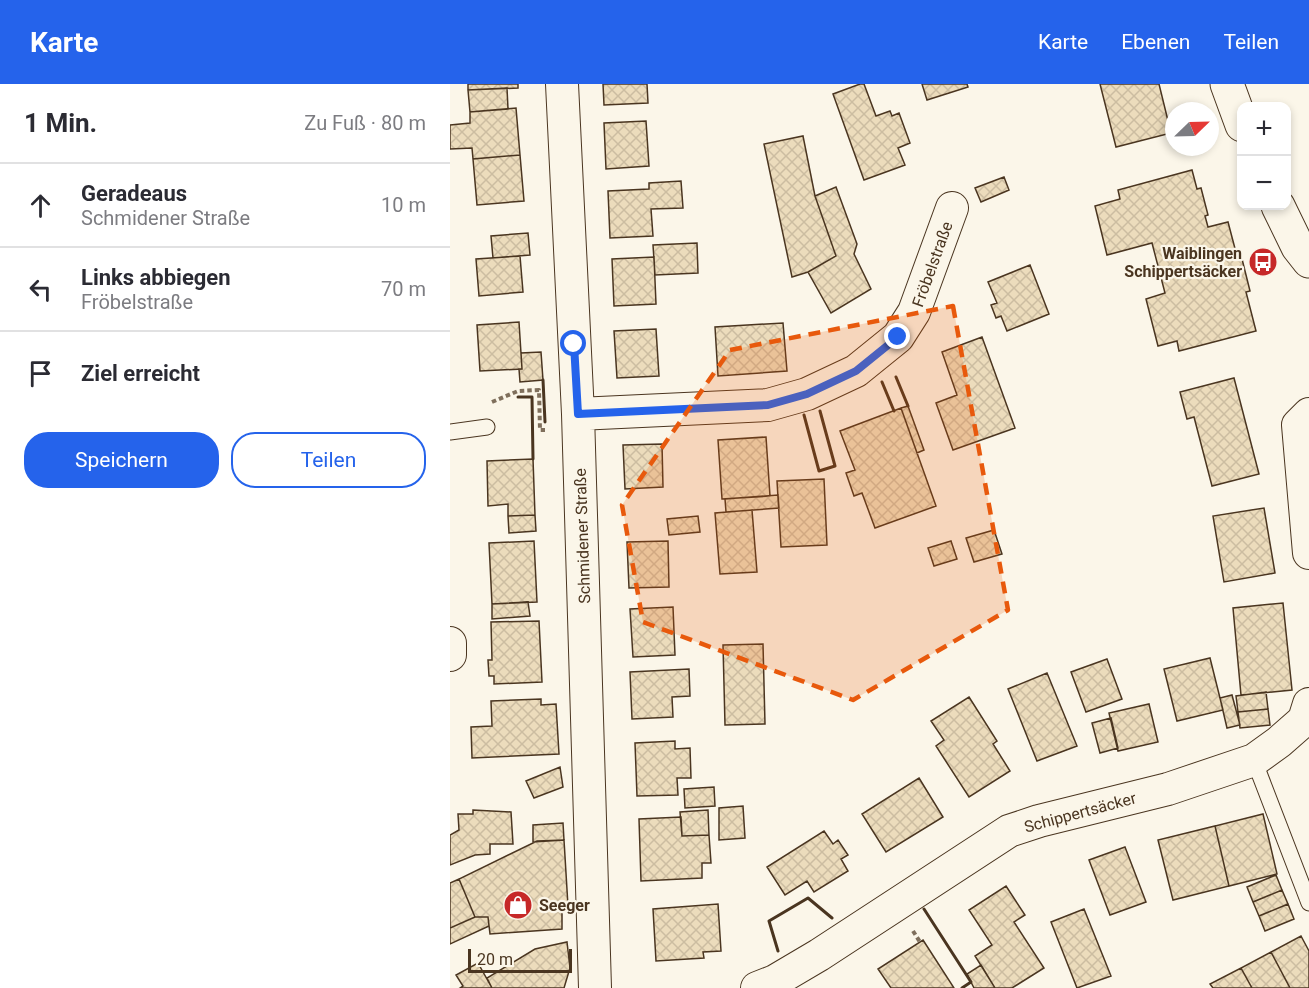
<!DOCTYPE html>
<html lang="de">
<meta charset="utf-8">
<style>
:root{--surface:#fff;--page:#f7f7f7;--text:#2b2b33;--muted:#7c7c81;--line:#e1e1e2;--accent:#2563eb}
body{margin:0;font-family:Roboto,sans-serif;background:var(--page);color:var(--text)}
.controls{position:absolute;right:18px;top:18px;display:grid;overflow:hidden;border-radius:12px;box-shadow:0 3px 9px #0003}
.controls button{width:54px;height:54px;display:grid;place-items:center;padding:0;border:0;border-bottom:2px solid var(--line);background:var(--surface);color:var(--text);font:30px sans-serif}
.compass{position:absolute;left:715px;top:18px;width:54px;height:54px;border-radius:50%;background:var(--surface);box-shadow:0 3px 9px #0003;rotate:67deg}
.scale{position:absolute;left:18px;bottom:15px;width:104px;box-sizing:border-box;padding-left:6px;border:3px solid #4a3520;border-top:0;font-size:16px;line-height:21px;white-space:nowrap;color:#4a3520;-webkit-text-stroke:4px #fbf6e9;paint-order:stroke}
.stop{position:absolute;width:18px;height:18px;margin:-14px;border:4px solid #2563eb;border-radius:50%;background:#fff}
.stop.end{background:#2563eb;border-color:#fff;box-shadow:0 2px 6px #0008}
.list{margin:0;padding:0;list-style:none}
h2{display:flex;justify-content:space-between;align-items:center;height:78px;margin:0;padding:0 24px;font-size:26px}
h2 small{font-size:20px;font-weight:400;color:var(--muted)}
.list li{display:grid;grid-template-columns:39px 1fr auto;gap:18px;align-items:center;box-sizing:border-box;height:84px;padding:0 24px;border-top:2px solid var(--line)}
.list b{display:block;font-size:22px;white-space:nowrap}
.list p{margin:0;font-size:20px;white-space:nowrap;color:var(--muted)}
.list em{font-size:20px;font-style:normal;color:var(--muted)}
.actions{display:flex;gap:12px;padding:18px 24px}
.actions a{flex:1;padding:14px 0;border:2px solid var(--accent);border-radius:24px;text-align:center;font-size:21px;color:var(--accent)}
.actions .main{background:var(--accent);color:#fff}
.icon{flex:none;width:33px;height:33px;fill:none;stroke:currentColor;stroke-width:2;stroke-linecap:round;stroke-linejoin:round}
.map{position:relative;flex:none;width:859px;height:904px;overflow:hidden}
header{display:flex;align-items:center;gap:36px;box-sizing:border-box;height:84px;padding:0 30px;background:var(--accent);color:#fff}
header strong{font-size:28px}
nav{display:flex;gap:33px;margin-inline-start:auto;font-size:21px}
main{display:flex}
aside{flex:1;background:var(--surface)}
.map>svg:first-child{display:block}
.building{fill:url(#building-cross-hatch);stroke:#4a3520;stroke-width:1.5}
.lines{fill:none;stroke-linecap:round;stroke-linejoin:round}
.service-casing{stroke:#4a3520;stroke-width:17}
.minor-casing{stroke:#4a3520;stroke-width:34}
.tertiary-casing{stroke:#4a3520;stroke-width:35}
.path{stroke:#7f6f5c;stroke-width:4;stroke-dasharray:4.5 3;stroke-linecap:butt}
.service{stroke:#fbf6e9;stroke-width:15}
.minor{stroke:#fbf6e9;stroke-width:32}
.tertiary{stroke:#fbf6e9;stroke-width:33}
.wall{stroke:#4a3520;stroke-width:3}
.route{stroke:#2563eb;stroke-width:8}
.marked{fill:#e8590c;fill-opacity:0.2;stroke:#e8590c;stroke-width:4.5;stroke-dasharray:12 8;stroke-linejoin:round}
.labels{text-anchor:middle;stroke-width:4.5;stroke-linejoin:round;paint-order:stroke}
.poi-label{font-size:16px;font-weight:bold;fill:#4a3520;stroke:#fbf6e9;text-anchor:end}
.street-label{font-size:16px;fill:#4a3520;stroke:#fbf6e9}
</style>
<header>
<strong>Karte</strong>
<nav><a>Karte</a><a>Ebenen</a><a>Teilen</a></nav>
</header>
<main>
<aside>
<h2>1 Min.<small>Zu Fuß · 80 m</small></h2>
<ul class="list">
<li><svg class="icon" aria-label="ahead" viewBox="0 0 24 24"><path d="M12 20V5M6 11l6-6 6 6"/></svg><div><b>Geradeaus</b><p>Schmidener Straße</p></div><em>10 m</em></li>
<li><svg class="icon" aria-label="left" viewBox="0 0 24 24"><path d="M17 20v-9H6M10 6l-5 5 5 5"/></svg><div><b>Links abbiegen</b><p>Fröbelstraße</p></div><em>70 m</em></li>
<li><svg class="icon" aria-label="arrive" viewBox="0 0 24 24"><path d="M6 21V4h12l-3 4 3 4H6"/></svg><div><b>Ziel erreicht</b></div></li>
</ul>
<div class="actions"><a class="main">Speichern</a><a>Teilen</a></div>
</aside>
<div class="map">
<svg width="859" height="904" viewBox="0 0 859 904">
<defs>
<pattern id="building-cross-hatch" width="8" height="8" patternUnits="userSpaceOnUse" patternTransform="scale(1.5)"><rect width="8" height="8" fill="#ecdcbc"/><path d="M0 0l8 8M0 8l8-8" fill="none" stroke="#ccbda1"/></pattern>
</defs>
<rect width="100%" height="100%" fill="#fbf6e9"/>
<!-- building -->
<path class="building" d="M 18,0 L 68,0 L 68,4 L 18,6 Z
M 153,0 L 197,0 L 198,19 L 154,21 Z
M 410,0 L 414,0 L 426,32 L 440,27 L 442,32 L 449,29 L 460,59 L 448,64 L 455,81 L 414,96 L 383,10 Z
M 472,0 L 517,0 L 518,3 L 477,16 Z
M 650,0 L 709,0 L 721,49 L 666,63 Z
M 57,4 L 58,25 L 20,28 L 18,6 Z
M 66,24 L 70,71 L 23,75 L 22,64 L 0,65 L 0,41 L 20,39 L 20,28 Z
M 196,37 L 199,82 L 156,85 L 154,39 Z
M 353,52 L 365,112 L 386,172 L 358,188 L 342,193 L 314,60 Z
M 70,71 L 74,117 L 27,121 L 23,75 Z
M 742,86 L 747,105 L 751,104 L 758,131 L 755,132 L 758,143 L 778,138 L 788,176 L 792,175 L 800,207 L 796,208 L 806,247 L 729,267 L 727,257 L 708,262 L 696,215 L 715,209 L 702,159 L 657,171 L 645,122 L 670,115 L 668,106 Z
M 554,93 L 559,106 L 531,118 L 525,104 Z
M 231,97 L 233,124 L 201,125 L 203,152 L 160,154 L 158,107 L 199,105 L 199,99 Z
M 386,103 L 407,160 L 404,170 L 421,205 L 381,229 L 358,188 L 386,172 L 365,112 Z
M 78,149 L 80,171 L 43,174 L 41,152 Z
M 247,159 L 248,189 L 205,191 L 203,161 Z
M 70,172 L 73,208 L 29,212 L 26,175 Z
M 204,173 L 206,220 L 164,222 L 162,175 Z
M 580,181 L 599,230 L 557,247 L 551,232 L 546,234 L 541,221 L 547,219 L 538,198 Z
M 69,238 L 72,285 L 30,287 L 27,241 Z
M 333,239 L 337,287 L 268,292 L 265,243 Z
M 206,245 L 209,292 L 167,294 L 164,247 Z
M 532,253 L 565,344 L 503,366 L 486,319 L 507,311 L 492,268 Z
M 91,268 L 93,296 L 70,298 L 69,285 L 72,285 L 71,269 Z
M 784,294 L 809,390 L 762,402 L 744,333 L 737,335 L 730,308 Z
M 458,322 L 474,366 L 467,369 L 451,324 Z
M 451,324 L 486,422 L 425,444 L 412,409 L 404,412 L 396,389 L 405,386 L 390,347 Z
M 316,353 L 320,412 L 272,415 L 268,356 Z
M 212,360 L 213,403 L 175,405 L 173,361 Z
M 83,375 L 85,431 L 58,432 L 58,420 L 38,422 L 37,377 Z
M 374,395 L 377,461 L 331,463 L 327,397 Z
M 328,411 L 329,424 L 276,428 L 275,415 Z
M 814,424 L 825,489 L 774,498 L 763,432 Z
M 302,426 L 307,488 L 270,490 L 265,429 Z
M 85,431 L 86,447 L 59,449 L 58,432 Z
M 248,432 L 250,448 L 219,451 L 217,435 Z
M 544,446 L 552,470 L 524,478 L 516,454 Z
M 84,457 L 87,518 L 42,520 L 39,459 Z
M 218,457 L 219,503 L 179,504 L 177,458 Z
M 501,457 L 507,475 L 484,482 L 478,464 Z
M 78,518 L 80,532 L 42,535 L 42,520 Z
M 833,519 L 842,606 L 791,611 L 783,524 Z
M 223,523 L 225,571 L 183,573 L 180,525 Z
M 89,537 L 92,598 L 44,600 L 44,592 L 39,592 L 38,576 L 42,576 L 41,538 Z
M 313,560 L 315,640 L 275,641 L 273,561 Z
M 760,574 L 773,626 L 727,637 L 714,585 Z
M 657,575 L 672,615 L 636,628 L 621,588 Z
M 239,585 L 240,612 L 222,613 L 223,633 L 182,635 L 180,588 Z
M 597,589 L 627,662 L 587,677 L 558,605 Z
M 816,608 L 818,625 L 788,628 L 786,612 Z
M 782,611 L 790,641 L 777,644 L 770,614 Z
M 519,613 L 547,657 L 543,660 L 560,687 L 519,713 L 486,662 L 494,656 L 481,637 Z
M 91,615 L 91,621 L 106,620 L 109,670 L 22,674 L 21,643 L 42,642 L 41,617 Z
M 699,620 L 708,658 L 668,667 L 659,629 Z
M 818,625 L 820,641 L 790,644 L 788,628 Z
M 661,634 L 668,664 L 650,669 L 642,639 Z
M 225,657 L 225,665 L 240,664 L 241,694 L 227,694 L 228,711 L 187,712 L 185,659 Z
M 110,683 L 113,703 L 84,714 L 76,697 Z
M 469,694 L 493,733 L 436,768 L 412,730 Z
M 264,703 L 265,722 L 235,724 L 234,705 Z
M 293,722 L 295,754 L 269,756 L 269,724 Z
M 23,726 L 61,728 L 63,760 L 40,760 L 40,770 L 25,771 L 0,781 L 0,751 L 9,746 L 8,730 L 23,730 Z
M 258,726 L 259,751 L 232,752 L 230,728 Z
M 813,730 L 827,790 L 779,802 L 765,742 Z
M 231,733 L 232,752 L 259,751 L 261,779 L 252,779 L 252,794 L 191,797 L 189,735 Z
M 113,739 L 114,756 L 83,758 L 83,741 Z
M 765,742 L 779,802 L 723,816 L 708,756 Z
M 374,747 L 383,760 L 388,756 L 398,771 L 391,775 L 398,787 L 364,808 L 357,797 L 335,811 L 317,783 Z
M 114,756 L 118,822 L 112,823 L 112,845 L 40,850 L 38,833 L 25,833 L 9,795 L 87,757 Z
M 675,763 L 696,818 L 660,831 L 639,776 Z
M 826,791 L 832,806 L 803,818 L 797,803 Z
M 9,795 L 25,833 L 0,844 L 0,799 Z
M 556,802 L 575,831 L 564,838 L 594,884 L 562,904 L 545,904 L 525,872 L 542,861 L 519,826 Z
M 832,806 L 838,820 L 809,832 L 803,818 Z
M 268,820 L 271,867 L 253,868 L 254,874 L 206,877 L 203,825 Z
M 838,820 L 844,835 L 815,847 L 809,832 Z
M 634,825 L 661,892 L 627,904 L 601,838 Z
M 25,833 L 38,833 L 39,842 L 0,860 L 0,844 Z
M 851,852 L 859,867 L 859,904 L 840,904 L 821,868 Z
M 473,856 L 504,904 L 441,904 L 428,885 Z
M 117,858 L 120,884 L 114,904 L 42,904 L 37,894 L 85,865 Z
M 821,868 L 840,904 L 802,904 L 791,884 Z
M 28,879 L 42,904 L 10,904 L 13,902 L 6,891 Z
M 531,881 L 545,904 L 524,904 L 517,890 Z
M 791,884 L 802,904 L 763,904 L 760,900 Z"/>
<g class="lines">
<!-- service casing -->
<g class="service-casing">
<path id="service" d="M 0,348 L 37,343
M 804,676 L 859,819"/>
</g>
<!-- minor casing -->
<g class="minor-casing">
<path id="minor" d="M 112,0 L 128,330 L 145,904
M 128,330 L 318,321 L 357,310 L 406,287 L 448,253 L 464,228 L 502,124
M 859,330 L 848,341 L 859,469
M 0,559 L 0,571
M 307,904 L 325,897 L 369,871 L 559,747 L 589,737 L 718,705 L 804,676 L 829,658 L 854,636 L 859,620"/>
</g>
<!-- tertiary casing -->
<g class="tertiary-casing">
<path id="tertiary" d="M 777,0 L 792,41
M 828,122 L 848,163 L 859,177"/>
</g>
<!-- path -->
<path class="path" d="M 42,318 L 68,307 L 89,306 L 90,346 L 95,346
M 463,847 L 470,858"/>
<!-- service -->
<use href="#service" class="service"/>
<!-- minor -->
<use href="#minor" class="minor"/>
<!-- tertiary -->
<use href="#tertiary" class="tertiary"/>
<!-- wall -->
<path class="wall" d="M 446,293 L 458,322
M 93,296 L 95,338
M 432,298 L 444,327
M 68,313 L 82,313 L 83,375
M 354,331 L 369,387 L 385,382 L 370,327
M 474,825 L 521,898 L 512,904
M 328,867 L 319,837 L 358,814 L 382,834"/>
</g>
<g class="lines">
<!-- route -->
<path class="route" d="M 124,260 L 128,330 L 318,321 L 357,310 L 406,287 L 448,253"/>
</g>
<!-- marked area -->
<path class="marked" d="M 503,222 L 558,526 L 403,616 L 193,538 L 172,421 L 280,266 Z"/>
<!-- icons -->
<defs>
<g id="bus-disc" transform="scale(1.5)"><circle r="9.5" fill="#c62828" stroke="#fbf6e9"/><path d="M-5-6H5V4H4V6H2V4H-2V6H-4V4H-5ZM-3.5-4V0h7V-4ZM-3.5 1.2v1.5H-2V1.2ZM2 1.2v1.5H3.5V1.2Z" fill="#fff"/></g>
<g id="shop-disc" transform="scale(1.5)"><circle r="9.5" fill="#c62828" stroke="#fbf6e9"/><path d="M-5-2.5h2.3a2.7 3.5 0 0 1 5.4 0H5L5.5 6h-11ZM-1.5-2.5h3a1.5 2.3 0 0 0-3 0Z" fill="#fff"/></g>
</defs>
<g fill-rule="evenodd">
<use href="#bus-disc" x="813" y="178"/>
<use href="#shop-disc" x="68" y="821"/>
</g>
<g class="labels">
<!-- poi labels -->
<g class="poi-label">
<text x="792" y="175">Waiblingen<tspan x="792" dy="18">Schippertsäcker</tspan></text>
<text x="89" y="827" text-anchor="start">Seeger</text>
</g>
<!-- street labels -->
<g class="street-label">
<text transform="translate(482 180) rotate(-70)" y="6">Fröbelstraße</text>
<text transform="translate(132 452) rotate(-92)" y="6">Schmidener Straße</text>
<text transform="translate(630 728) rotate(-15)" y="6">Schippertsäcker</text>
</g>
</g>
</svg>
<div class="controls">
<button>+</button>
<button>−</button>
</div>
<svg class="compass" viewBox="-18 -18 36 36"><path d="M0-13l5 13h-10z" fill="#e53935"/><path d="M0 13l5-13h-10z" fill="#7c7c81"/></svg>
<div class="scale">20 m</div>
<div class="stop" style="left:124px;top:260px"></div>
<div class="stop end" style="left:448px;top:253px"></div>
</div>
</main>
